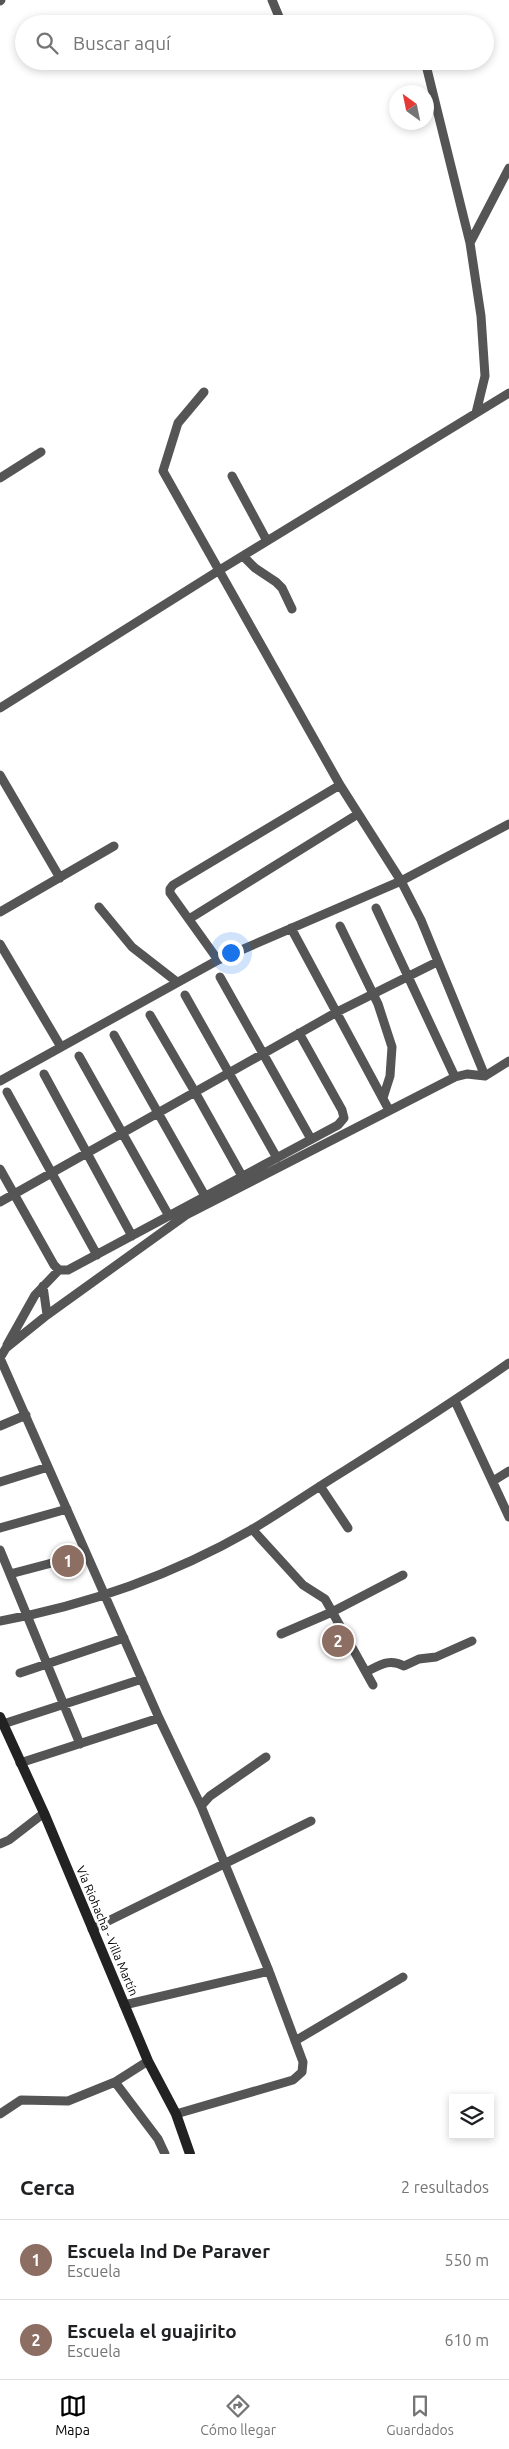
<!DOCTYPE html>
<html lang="es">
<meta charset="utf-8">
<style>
:root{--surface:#fff;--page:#f2f2f2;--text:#202124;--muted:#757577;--line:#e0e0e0;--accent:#000}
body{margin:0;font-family:Ubuntu,sans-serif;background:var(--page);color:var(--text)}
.controls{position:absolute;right:15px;bottom:15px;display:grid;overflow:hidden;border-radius:0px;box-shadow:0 2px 8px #0003}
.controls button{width:45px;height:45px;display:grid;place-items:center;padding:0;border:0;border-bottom:1px solid var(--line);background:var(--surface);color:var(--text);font:25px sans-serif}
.compass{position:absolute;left:389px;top:85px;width:45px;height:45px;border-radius:50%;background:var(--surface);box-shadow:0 2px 8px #0003;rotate:327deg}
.you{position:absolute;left:230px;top:952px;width:18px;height:18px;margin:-12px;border:4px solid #fff;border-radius:50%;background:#1a73e8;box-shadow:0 0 0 8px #1a73e833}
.badge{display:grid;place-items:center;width:32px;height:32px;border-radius:50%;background:var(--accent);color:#fff;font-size:16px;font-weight:700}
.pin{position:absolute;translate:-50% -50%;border:2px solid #fff;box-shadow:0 1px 5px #0006}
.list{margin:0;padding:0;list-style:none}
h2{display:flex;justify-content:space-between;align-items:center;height:65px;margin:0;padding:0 20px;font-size:21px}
h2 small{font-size:16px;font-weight:400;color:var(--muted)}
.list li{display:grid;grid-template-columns:32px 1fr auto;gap:15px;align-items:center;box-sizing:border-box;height:80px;padding:0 20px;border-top:1px solid var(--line)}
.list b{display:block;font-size:19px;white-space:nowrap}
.list p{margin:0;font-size:16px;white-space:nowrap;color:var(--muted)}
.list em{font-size:16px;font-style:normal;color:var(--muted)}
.icon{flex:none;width:28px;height:28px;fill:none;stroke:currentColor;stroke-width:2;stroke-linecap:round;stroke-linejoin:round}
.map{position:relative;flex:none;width:509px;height:2154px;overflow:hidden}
.search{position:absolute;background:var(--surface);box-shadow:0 2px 8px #0003;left:15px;right:15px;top:15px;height:55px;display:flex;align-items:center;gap:12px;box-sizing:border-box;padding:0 18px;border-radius:28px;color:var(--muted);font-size:19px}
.sheet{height:225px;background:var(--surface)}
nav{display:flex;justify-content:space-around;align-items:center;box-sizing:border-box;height:70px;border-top:1px solid var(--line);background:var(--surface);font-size:14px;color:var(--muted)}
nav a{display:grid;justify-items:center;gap:2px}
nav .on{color:var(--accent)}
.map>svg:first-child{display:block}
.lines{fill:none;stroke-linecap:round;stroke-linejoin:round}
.minor{stroke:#555;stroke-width:9}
.secondary{stroke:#222;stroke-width:10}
.labels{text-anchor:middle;stroke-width:5;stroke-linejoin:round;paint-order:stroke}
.street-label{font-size:12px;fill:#000;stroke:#fff}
</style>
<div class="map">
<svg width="509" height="2154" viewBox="0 0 509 2154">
<rect width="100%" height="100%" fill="#fff"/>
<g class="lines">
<!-- minor -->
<path class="minor" d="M 272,0 L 282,24
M 0,1 L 1,0
M 309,61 L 318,64 L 350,61
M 425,61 L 470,243 L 481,316 L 485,376 L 476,413
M 470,243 L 509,168
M 204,392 L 178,423 L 163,471 L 340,785 L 401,881 L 421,920 L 485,1076
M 232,476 L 267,541
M 0,478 L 41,452
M 243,556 L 255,568 L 276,582 L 282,588 L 292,609
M 0,708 L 218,571 L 509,393
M 0,775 L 60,878
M 99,907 L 132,947 L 177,982
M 376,908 L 455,1077
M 0,912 L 114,846
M 189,919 L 358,814
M 340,926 L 378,1004 L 392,1047 L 390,1076 L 383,1098
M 291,928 L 389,1110
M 0,944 L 61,1047
M 218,960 L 170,893 L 170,889 L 173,885 L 340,785
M 220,977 L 311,1139
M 185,995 L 277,1158
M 150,1015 L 195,1092 L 242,1176
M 114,1035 L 205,1196
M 79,1056 L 169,1216
M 44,1074 L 132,1236
M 0,1081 L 218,960 L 401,881 L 509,824
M 7,1092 L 97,1255
M 0,1169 L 54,1265 L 59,1270 L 68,1270 L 338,1125 L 344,1118 L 342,1110 L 299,1033
M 0,1202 L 337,1012 L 437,962
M 43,1286 L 47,1315
M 7,1345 L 35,1295 L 59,1270
M 0,1358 L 159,1718 L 201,1806 L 269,1971
M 0,1358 L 6,1348 L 47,1315 L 186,1215 L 455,1077 L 467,1074 L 485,1076 L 509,1061
M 455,1401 L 509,1517
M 0,1426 L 26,1415
M 493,1481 L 509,1471
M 0,1482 L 48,1467
M 320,1486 L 348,1528
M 0,1528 L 67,1509
M 252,1529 L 303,1585 L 325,1599 L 373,1685
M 0,1550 L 80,1744
M 10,1574 L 86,1554
M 0,1621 C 88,1605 174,1574 251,1530 C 283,1511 313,1490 344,1471 C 400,1436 455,1401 509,1363
M 281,1634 L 332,1612 L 403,1575
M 366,1672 C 380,1665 389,1658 404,1666 L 419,1659 L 436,1657 L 472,1641
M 20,1673 L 124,1638
M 3,1724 L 142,1679
M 20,1763 L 159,1718
M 201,1806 L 210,1796 L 266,1757
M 0,1844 L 9,1840 L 44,1813
M 92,1929 L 311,1821
M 124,2005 L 269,1971 L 303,2062 L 302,2072 L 293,2080 L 176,2114
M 295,2041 L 403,1977
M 148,2061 L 115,2082 L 158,2139 L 165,2154
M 0,2114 L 21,2100 L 68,2101 L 115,2082"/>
<!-- secondary -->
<path class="secondary" d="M 0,1717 L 44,1813 L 148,2061 L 176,2114 L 190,2154"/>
</g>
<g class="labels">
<!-- street labels -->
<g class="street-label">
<text transform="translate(107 1931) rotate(67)" y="4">Vía Riohacha - Villa Martín</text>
</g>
</g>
</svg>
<div class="controls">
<button><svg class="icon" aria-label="layers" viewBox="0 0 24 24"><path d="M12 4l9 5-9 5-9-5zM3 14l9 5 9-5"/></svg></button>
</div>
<svg class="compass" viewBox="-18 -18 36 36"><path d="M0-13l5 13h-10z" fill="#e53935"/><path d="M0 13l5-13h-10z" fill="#757577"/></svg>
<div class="you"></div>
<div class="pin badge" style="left:68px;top:1561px;background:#8d6e63">1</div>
<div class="pin badge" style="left:338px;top:1641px;background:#8d6e63">2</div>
<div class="search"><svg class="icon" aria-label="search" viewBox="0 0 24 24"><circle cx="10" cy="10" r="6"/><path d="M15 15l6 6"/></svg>Buscar aquí</div>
</div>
<section class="sheet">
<h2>Cerca<small>2 resultados</small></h2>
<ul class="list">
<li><span class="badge" style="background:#8d6e63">1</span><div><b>Escuela Ind De Paraver</b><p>Escuela</p></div><em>550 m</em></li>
<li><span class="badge" style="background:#8d6e63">2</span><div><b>Escuela el guajirito</b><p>Escuela</p></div><em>610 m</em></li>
</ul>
</section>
<nav>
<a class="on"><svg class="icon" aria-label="map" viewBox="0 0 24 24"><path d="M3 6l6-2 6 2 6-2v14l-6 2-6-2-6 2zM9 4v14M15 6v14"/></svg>Mapa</a>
<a><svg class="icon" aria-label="directions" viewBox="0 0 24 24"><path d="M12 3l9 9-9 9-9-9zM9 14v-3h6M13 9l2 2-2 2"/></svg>Cómo llegar</a>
<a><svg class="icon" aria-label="saved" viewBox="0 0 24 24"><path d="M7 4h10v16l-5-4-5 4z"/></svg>Guardados</a>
</nav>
